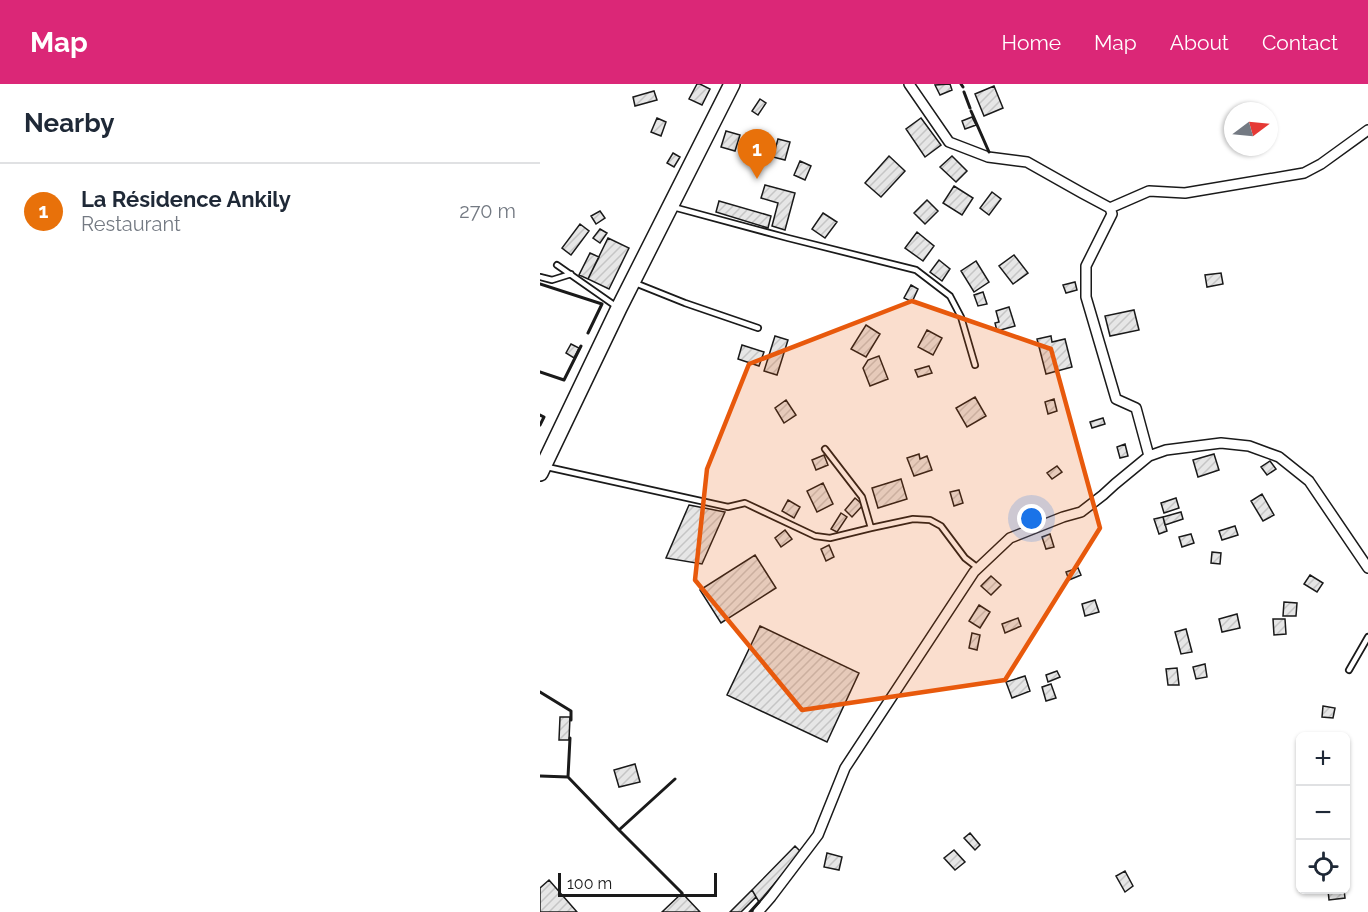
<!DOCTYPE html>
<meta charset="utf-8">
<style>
:root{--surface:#fff;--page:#f6f6f7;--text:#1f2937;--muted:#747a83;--line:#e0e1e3;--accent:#db2777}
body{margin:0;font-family:Raleway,sans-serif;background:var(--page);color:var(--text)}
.controls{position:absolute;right:18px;bottom:18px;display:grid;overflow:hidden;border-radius:9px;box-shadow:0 2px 4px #0004}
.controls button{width:54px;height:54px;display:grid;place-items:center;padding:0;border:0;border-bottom:2px solid var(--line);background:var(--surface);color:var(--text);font:30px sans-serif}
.compass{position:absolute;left:684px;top:18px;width:54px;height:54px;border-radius:50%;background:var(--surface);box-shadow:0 2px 4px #0004;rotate:74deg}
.scale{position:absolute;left:18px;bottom:15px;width:159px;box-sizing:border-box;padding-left:6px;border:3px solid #1a1a1a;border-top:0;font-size:16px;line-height:21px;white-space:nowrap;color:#1a1a1a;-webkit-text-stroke:4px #fff;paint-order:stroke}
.you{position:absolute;left:492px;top:435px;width:21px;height:21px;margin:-15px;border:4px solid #fff;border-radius:50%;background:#1a73e8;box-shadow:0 0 0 9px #1a73e833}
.badge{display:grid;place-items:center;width:39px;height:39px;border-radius:50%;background:var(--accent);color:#fff;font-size:20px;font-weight:700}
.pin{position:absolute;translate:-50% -50px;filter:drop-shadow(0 2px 3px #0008)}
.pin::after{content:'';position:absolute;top:32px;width:21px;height:18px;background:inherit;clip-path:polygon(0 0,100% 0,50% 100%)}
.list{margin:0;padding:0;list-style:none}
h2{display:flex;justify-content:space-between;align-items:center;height:78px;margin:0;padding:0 24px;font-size:26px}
h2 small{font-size:20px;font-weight:400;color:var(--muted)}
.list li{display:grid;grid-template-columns:39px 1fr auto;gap:18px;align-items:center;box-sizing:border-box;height:96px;padding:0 24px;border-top:2px solid var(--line)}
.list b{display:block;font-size:22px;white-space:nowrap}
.list p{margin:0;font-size:20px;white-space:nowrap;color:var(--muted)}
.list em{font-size:20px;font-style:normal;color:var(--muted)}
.icon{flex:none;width:33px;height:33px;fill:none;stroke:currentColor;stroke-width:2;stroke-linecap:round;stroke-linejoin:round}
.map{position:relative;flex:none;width:828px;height:828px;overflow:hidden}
header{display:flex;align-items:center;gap:36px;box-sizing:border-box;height:84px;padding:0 30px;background:var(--accent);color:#fff}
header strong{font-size:28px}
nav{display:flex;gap:33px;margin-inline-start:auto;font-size:21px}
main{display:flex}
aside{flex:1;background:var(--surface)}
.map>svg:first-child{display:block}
.building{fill:url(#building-hatch);stroke:#1a1a1a;stroke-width:1.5}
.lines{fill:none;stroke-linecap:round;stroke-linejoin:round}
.service-casing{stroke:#1a1a1a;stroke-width:8}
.minor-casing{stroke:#1a1a1a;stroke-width:12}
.primary-casing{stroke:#1a1a1a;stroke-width:18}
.service{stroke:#fff;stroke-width:4.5}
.minor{stroke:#fff;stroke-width:9}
.primary{stroke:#fff;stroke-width:15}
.wall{stroke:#1a1a1a;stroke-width:3}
.marked{fill:#e8590c;fill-opacity:0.2;stroke:#e8590c;stroke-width:4.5;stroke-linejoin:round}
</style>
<header>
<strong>Map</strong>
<nav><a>Home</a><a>Map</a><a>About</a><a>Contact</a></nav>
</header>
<main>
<aside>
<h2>Nearby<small></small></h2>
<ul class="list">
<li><span class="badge" style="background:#e8710a">1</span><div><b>La Résidence Ankily</b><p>Restaurant</p></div><em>270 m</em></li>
</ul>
</aside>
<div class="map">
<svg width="828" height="828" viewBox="0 0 828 828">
<defs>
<pattern id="building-hatch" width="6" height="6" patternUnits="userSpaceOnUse" patternTransform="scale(1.5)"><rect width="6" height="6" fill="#e6e6e6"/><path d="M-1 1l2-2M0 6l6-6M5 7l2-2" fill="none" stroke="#c5c5c5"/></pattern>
</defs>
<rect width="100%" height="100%" fill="#fff"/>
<!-- building -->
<path class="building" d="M 157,0 L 160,0 L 170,5 L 162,21 L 149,15 Z
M 410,0 L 412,6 L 400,11 L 395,1 Z
M 454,2 L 463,24 L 444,32 L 435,10 Z
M 114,7 L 117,16 L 95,22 L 93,13 Z
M 220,15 L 226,19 L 218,31 L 212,27 Z
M 432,33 L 436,41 L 425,45 L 422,37 Z
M 117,34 L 126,38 L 121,52 L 111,48 Z
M 381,34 L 401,61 L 385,73 L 366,45 Z
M 186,47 L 200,51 L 195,67 L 181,63 Z
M 210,54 L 226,58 L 221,75 L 206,71 Z
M 238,55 L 250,58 L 245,76 L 233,73 Z
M 133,69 L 140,73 L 134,83 L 127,79 Z
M 349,72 L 365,87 L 341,113 L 325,99 Z
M 412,72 L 427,87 L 416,98 L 400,83 Z
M 260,77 L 271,82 L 265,96 L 254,91 Z
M 225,101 L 255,109 L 245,146 L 232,142 L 238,119 L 221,114 Z
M 414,102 L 433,114 L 422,131 L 403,119 Z
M 452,108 L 461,115 L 449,131 L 440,124 Z
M 387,116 L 398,127 L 385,140 L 374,129 Z
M 179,117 L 231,132 L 228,144 L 176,128 Z
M 60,127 L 65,134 L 56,140 L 51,132 Z
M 283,129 L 297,138 L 285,154 L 272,145 Z
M 40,140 L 49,147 L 31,171 L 22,164 Z
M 60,145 L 67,149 L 60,159 L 53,154 Z
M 377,148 L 394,162 L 383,177 L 365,164 Z
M 68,154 L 89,164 L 69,205 L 48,195 Z
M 50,169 L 59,173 L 48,195 L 39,191 Z
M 474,171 L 488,189 L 473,200 L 459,182 Z
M 399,176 L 410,185 L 402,197 L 390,188 Z
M 436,177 L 449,198 L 434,208 L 421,187 Z
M 681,189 L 683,200 L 667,203 L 665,191 Z
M 535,198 L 537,206 L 526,209 L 523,201 Z
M 371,201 L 378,205 L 372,218 L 364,214 Z
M 443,208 L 447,220 L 438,222 L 434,211 Z
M 469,223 L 475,242 L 457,247 L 455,239 L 459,238 L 456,227 Z
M 594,226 L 599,246 L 570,252 L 565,232 Z
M 326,241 L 340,250 L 326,273 L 311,265 Z
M 387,246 L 402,254 L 393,271 L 378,263 Z
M 235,252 L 248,256 L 237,291 L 224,287 Z
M 511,252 L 512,258 L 525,255 L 532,283 L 506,290 L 497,255 Z
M 31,260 L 39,264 L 34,274 L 26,269 Z
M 202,261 L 224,268 L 219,282 L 198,275 Z
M 339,272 L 348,295 L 330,302 L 323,284 L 328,276 Z
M 389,282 L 392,289 L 378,293 L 375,286 Z
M 435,313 L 446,332 L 427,343 L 416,324 Z
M 514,315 L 517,327 L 508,330 L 505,318 Z
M 246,316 L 256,331 L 244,339 L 235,324 Z
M 563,334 L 565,340 L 552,344 L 550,338 Z
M 585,360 L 588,372 L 580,374 L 577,363 Z
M 379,370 L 380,375 L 387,372 L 392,386 L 374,392 L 367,374 Z
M 674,370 L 679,386 L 658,393 L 653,376 Z
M 284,371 L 288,381 L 276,386 L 272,376 Z
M 730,377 L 736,385 L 727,391 L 721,383 Z
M 517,382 L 522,388 L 512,395 L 507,389 Z
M 361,395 L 367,415 L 338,424 L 332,404 Z
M 283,399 L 293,420 L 277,428 L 267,407 Z
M 419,406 L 423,419 L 414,422 L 410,408 Z
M 722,410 L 734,431 L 723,437 L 711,417 Z
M 315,414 L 323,421 L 312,433 L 305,426 Z
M 636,414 L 639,424 L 624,429 L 621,419 Z
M 248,416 L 260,423 L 254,434 L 242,427 Z
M 149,421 L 185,428 L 162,480 L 126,474 Z
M 641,428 L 643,435 L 625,441 L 623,433 Z
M 301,429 L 307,433 L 297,448 L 291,445 Z
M 623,433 L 627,447 L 619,450 L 614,435 Z
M 695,442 L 698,451 L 682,456 L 679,447 Z
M 245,446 L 252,455 L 241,463 L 235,454 Z
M 510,450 L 514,463 L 506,465 L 502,453 Z
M 651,450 L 654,459 L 642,463 L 639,453 Z
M 289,461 L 294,473 L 286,477 L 281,465 Z
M 672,468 L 681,469 L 680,480 L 671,479 Z
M 215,471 L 236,504 L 181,539 L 160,506 Z
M 538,484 L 541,491 L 529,496 L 526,488 Z
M 770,491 L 783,499 L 777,508 L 764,500 Z
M 451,492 L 461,501 L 451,511 L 441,502 Z
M 555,516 L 559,528 L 545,532 L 542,520 Z
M 744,518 L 757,519 L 756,532 L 743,532 Z
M 439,521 L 450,528 L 440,544 L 429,537 Z
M 697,530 L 700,544 L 682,548 L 679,535 Z
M 478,534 L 481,542 L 465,549 L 462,540 Z
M 733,535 L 745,535 L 746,550 L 734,551 Z
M 220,542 L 319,589 L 287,658 L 187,611 Z
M 646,545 L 652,568 L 641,570 L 635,548 Z
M 432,549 L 440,551 L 437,566 L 429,564 Z
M 665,580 L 667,593 L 656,595 L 653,583 Z
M 637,584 L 639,601 L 628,601 L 626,585 Z
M 517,587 L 520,593 L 508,598 L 506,591 Z
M 485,592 L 490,607 L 472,614 L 466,598 Z
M 511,600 L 516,614 L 506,617 L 502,603 Z
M 783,622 L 795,624 L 793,634 L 782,633 Z
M 20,633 L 30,633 L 29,656 L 19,656 Z
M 95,680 L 100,698 L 79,703 L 74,686 Z
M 430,749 L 440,761 L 435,766 L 424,754 Z
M 255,762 L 261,768 L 219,818 L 212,806 Z
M 414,766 L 425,778 L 415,786 L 404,774 Z
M 287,769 L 302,773 L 299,786 L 284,783 Z
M 585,787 L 593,802 L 585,808 L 576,792 Z
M 9,796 L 37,828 L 0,828 L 0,804 Z
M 212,806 L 216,813 L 201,828 L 190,828 Z
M 788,806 L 804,806 L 805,814 L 789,816 Z
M 142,809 L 160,828 L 122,828 Z"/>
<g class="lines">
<!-- service casing -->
<g class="service-casing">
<path id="service" d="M 133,123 L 248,154 L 376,186 L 410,212 L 421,233 L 435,281
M 17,181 L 77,223
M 0,193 L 12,196 L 31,190
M 95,199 L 145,219 L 218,244
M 285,365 L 322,413 L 331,444 L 373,435 L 390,436 L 401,442 L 425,474 L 438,484
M 7,383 L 188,423 L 205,419 L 275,452 L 290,454 L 331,444
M 809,586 L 828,553"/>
</g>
<!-- minor casing -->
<g class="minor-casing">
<path id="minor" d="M 369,0 L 409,58 L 448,73 L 487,78 L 542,109 L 570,124
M 609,372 L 596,324 L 576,315 L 546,213 L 546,182 L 572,130 L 570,124 L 609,107 L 645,109 L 764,89 L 781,80 L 828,46
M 218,828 L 231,813 L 278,751 L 305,684 L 434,488 L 470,454 L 523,433 L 541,428 L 563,411 L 575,400 L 609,372 L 626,366 L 681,359 L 709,362 L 739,373 L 769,397 L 828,484"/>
</g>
<!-- primary casing -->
<g class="primary-casing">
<path id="primary" d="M 0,389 L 79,224 L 192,0"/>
</g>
<!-- service -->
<use href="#service" class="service"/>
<!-- minor -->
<use href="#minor" class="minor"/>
<!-- primary -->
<use href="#primary" class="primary"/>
<!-- wall -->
<path class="wall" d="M 421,0 L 423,3
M 424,8 L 430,24
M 431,27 L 449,68
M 0,200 L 62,220 L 48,249
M 0,288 L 24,296 L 41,262
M 0,331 L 4,333 L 0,341
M 0,608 L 31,627 L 31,636
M 0,692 L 28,693 L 30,654
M 28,693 L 79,746 L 135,695
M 79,746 L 142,809
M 210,828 L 219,818"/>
</g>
<!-- marked area -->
<path class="marked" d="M 372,217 L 511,265 L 560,444 L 465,596 L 262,626 L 155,496 L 167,385 L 209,280 Z"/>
</svg>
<div class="controls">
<button>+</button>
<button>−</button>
<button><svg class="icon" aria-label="locate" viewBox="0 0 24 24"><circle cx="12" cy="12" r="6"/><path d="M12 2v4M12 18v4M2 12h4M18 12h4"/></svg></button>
</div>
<svg class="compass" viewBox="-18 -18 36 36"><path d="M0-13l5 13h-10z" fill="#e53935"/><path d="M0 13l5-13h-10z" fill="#747a83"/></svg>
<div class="scale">100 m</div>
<div class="you"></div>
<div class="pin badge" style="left:217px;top:95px;background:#e8710a">1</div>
</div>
</main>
